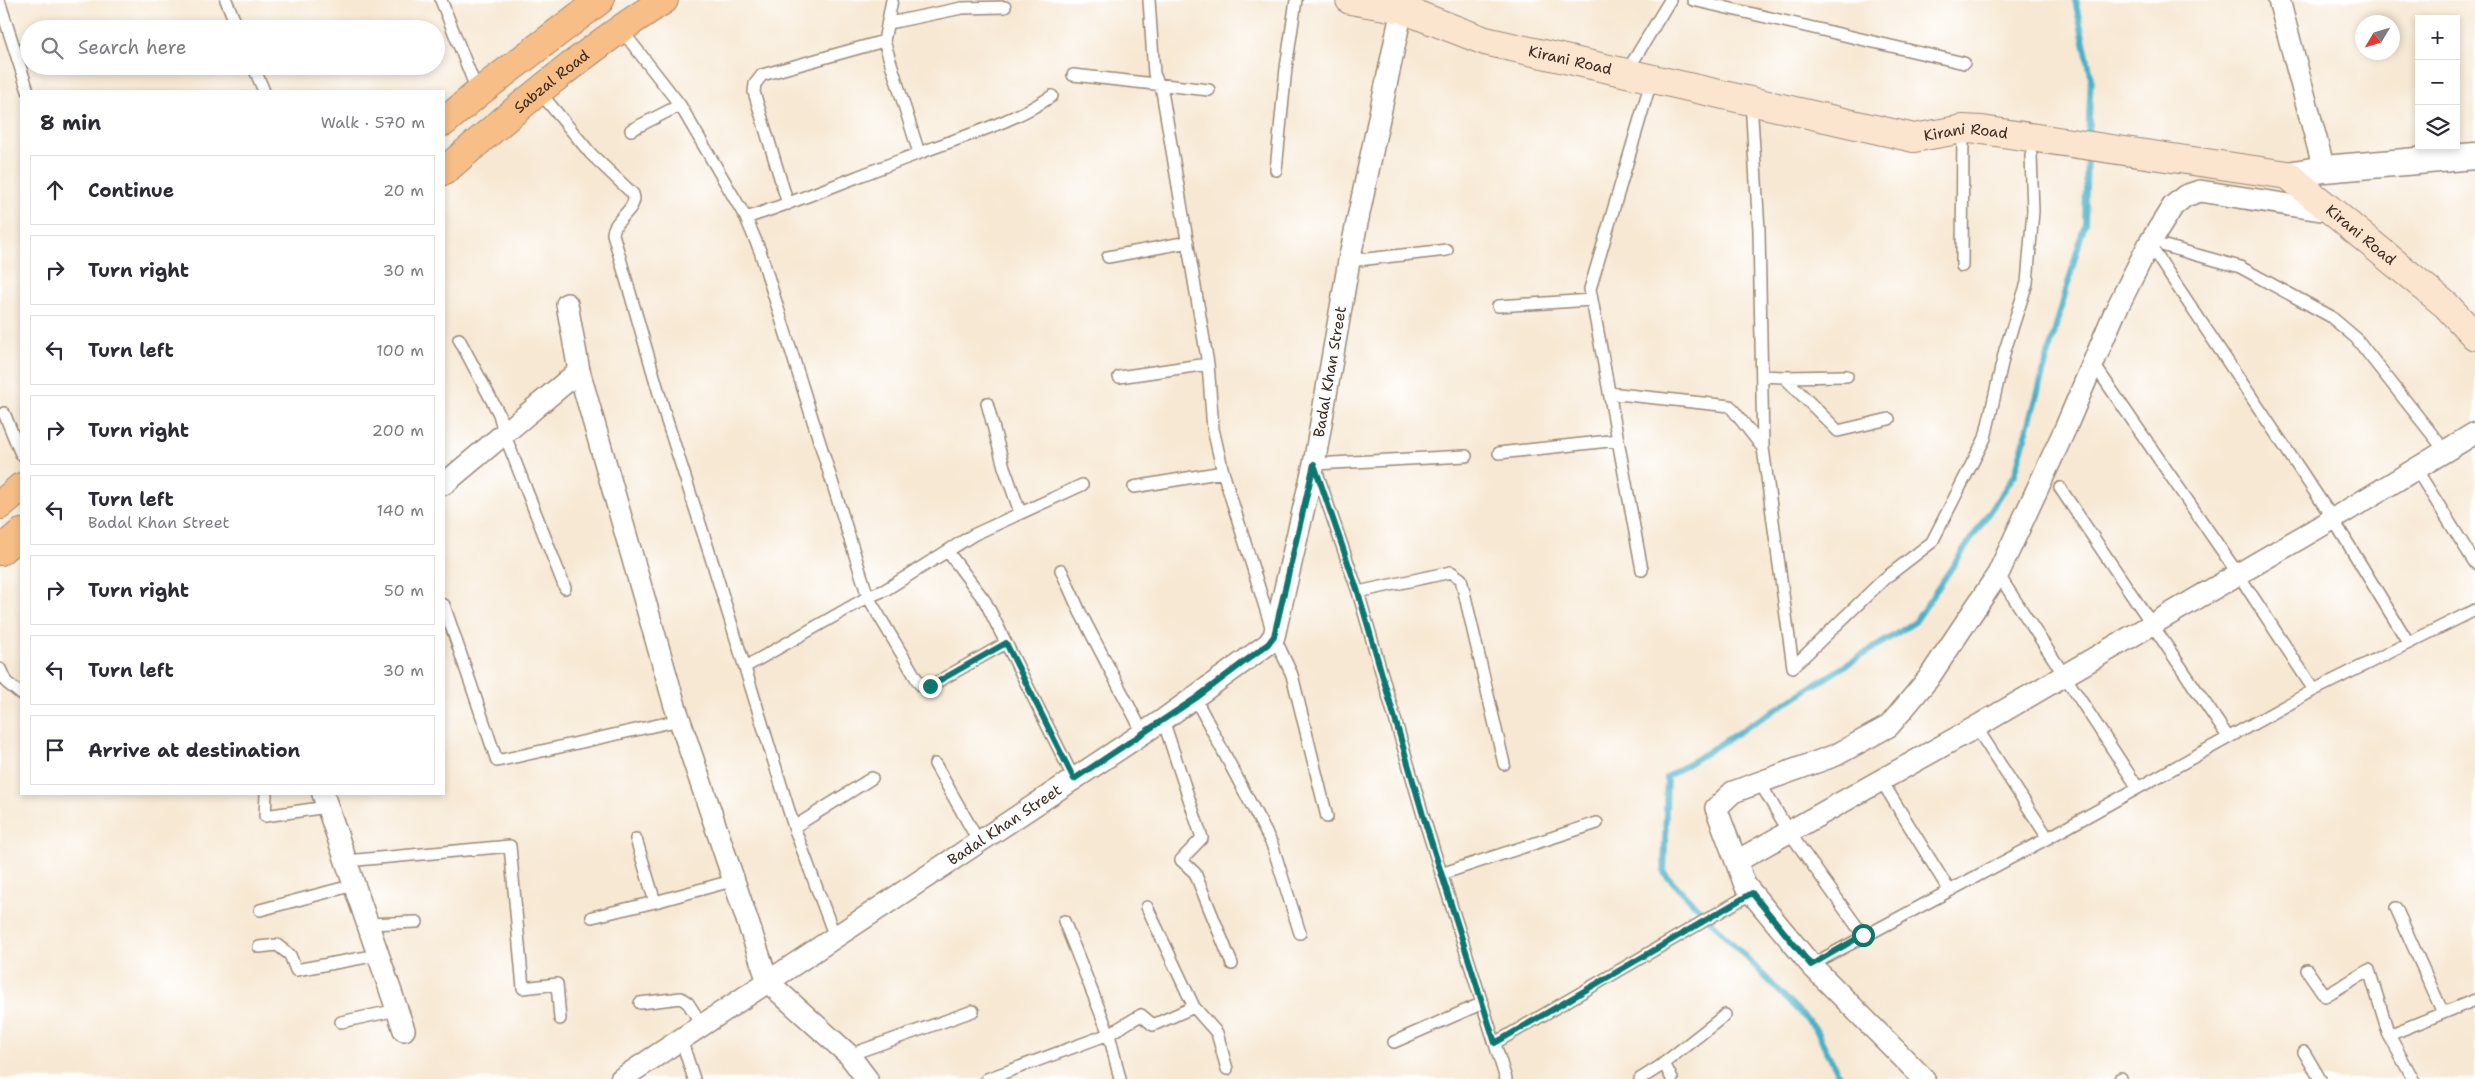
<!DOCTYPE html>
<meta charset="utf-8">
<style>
:root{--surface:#fff;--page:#f7f7f7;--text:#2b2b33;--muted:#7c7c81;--line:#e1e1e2}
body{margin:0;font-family:"Shantell Sans",sans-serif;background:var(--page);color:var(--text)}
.controls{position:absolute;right:15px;top:15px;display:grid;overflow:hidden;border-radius:0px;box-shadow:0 2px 8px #0003}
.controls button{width:45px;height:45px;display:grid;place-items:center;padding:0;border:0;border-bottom:1px solid var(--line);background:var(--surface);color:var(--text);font:25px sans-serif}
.compass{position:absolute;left:2355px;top:15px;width:45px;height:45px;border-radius:50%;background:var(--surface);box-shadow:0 2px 8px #0003;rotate:232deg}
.stop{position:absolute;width:15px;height:15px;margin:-11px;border:4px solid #0f766e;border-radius:50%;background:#fff}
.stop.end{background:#0f766e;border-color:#fff;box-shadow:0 1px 5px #0008}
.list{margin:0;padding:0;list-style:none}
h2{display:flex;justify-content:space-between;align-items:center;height:65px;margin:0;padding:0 20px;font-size:21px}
h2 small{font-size:16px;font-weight:400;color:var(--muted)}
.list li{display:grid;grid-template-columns:32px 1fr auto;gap:15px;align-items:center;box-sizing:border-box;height:70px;margin:0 10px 10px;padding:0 10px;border:1px solid var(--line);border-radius:0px}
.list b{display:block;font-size:19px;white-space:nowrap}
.list p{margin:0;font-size:16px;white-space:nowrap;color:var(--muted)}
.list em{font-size:16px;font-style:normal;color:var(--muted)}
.icon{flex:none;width:28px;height:28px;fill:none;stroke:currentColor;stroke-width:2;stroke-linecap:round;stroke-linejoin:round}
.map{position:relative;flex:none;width:2475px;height:1079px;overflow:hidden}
.search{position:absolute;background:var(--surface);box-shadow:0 2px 8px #0003;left:20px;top:20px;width:425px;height:55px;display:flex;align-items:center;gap:12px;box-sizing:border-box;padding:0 18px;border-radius:28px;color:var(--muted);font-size:19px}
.panel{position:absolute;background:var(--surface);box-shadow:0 2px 8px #0003;left:20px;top:90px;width:425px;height:705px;border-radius:0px}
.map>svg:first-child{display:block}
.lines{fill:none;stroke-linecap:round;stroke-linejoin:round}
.stream{stroke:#48b0c7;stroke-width:6}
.service-casing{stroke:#998978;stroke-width:14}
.minor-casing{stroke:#998978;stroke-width:24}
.tertiary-casing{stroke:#998978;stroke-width:29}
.secondary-casing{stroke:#998978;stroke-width:30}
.primary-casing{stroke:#998978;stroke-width:30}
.service{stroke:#fff;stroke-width:11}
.minor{stroke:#fff;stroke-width:21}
.tertiary{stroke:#fff;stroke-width:26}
.secondary{stroke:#fce5cf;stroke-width:28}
.primary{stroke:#f7be87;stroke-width:28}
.route{stroke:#0f766e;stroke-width:6}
.labels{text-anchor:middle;stroke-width:4.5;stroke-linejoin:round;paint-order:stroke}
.street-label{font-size:15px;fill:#3b2a1e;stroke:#fff}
</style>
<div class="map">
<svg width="2475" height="1079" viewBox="0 0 2475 1079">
<rect width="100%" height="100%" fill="#fff"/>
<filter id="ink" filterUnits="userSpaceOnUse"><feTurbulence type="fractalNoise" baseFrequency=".02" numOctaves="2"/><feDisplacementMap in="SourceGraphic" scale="10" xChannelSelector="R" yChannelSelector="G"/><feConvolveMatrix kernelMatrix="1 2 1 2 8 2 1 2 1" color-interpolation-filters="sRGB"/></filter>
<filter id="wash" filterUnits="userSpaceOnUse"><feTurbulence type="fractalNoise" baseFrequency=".0096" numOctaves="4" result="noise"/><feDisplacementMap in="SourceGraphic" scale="20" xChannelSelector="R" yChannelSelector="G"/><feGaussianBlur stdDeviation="1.12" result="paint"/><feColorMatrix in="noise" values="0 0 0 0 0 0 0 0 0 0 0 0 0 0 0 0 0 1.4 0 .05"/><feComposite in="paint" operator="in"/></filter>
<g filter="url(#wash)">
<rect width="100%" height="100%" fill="#f7e8d3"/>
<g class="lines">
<!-- stream -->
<path class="stream" d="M 2075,0 L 2091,75 L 2088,140
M 1841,1079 L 1815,1028 L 1664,873 L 1667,777 L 1915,622 L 2015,474 L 2085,222 L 2087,152"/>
</g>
</g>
<g filter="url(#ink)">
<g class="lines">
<!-- service casing -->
<g class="service-casing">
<path id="service" d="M 226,0 L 238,29
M 441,0 L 478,93
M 892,0 L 884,41 L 919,153
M 1149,0 L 1154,74 L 1162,91 L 1208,364 L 1213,429 L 1223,472 L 1274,636 L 1292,675 L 1327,817
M 1693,0 L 1964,63
M 0,4 L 28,91
M 889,23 L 962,8 L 1005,7
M 620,28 L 680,105 L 746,218 L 760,251 L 868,597 L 919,683 L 923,687 L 930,686 L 1006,643
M 253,66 L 264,91
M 1626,73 L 1670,0
M 1073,75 L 1209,90
M 538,90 L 591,154 L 633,194 C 639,209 613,219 613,234 L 667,421 L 713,564 L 794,827 L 835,937
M 1751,101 L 1759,230 L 1763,448 L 1793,667 L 1884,579 L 1932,542 L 1985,438 L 2005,350 L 2027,283 L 2033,211 L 2031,155
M 631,130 L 680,105
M 1276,170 L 1286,68 L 1296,0
M 788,204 L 754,92 L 755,84 L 762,75 L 884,41
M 746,218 C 804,199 860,175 917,154 C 963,136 1010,124 1052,96
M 2149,244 L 2333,519 L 2405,637
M 2165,246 L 2240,267 L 2330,316 L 2356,338 L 2446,452
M 1108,257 L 1188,242
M 1349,261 L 1447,250
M 1962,266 L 1963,129
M 1498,306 L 1592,300
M 459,339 L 499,414 L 504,433 L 565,588
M 2093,363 L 2238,574 L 2314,690
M 1762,376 L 1784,377 L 1838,431 L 1889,419
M 1119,377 L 1208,364
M 1784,377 L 1847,376
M 1609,393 L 1730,406 L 1763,448
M 987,403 L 1004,467 L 1020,512
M 4,413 L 21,454
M 1499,453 L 1618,440
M 1466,456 L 1314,464 L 1358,592 L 1425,822 L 1506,1079
M 2416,469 L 2475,563
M 1134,487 L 1223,472
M 2060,488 L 2228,737
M 948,552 L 985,601 L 1074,779
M 1061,570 L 1080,612 L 1143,733
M 1642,570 L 1590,289 L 1652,78
M 1998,574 L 2138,788
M 1358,592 L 1451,572 L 1461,579 L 1504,764
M 444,605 L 497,761 L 680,720
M 745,667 L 868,597 L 885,590 L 973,535 L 1082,485
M 0,669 L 6,682 L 21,694
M 1195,698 L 1272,844 L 1300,933
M 1163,720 L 1202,838 L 1181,860 L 1195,873 L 1232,964
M 1976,727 L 2048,838
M 935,764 L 979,842
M 1881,780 L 1949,890
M 1760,783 L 1789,832 L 1863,935
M 266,794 L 265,816 L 327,807
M 794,827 L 872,778
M 636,839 L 655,902 L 735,880
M 346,861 L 510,846 L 523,988 L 557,984 L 560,1019
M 1441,874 L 1597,823
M 1147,907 L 1194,1007 L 1217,1033 L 1227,1069
M 2396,908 L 2443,1013
M 260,910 L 354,885
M 592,917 L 655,902
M 1064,921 L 1109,1034 L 1120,1079
M 368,924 L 417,922
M 259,947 L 277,945 L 290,955 L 296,970 L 378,955
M 1811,965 L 2048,838 L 2314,690 L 2475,610
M 2307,970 L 2325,996 L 2369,970 L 2389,1035
M 640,1003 L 681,998 L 688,1003 L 702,1025
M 341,1022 L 397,1010
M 681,1039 L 694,1079
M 1394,1042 L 1483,1003
M 1495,1043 L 1752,893
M 2304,1052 L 2320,1079
M 849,1055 L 973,1011
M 1664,1063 L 1672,1079
M 987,1079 L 1109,1034 L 1141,1015 L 1153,1025 L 1194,1007
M 1640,1079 L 1659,1067 L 1725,1015
M 2120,1079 L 2121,1078
M 2413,1079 L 2389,1035 L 2475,1000"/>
</g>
<!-- minor casing -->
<g class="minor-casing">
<g id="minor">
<path d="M 2279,0 L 2324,169"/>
<path d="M 567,304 L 579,371 L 675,706 L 768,982 L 849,1055 L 867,1079"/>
<path d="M 444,484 L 579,371"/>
<path d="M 323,794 L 404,1030"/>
<path d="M 1737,861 L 1976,727 L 2333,519 L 2475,433"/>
<path id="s1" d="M 621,1079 L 1163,720 L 1268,644 L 1274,636 L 1314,464 L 1349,261 L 1402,9"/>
<path d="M 1924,1079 L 1811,965 L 1745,885 L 1716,808 L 1733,792 L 1836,755 L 1889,726 L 1928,679 L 1998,574 L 2066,427 L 2114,314 L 2149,244 L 2173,206 L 2185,196 L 2200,191 L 2334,212"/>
</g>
</g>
<!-- tertiary casing -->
<g class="tertiary-casing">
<path id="tertiary" d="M 2288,175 L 2324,169 L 2475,156"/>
</g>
<!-- secondary casing -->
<g class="secondary-casing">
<g id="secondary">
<path id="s2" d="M 1350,0 L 1402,9 L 1485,41 L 1914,138 L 1963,129 L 1982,130 L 2288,175 L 2446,305 L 2475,336"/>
</g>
</g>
<!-- primary casing -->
<g class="primary-casing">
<g id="primary">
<path d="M 444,122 L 478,93 L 600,0"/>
<path id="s3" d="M 444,171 C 515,110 585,50 664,0"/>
<path d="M 0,505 L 21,487"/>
<path d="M 0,551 L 21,533"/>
</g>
</g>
<!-- service -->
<use href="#service" class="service"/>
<!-- minor -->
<use href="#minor" class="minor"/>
<!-- tertiary -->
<use href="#tertiary" class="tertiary"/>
<!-- secondary -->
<use href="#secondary" class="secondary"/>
<!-- primary -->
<use href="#primary" class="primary"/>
</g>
</g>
<g class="lines" filter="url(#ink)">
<!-- route -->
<path class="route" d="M 930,686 L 1006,643 L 1074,779 L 1196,698 L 1268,644 L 1274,636 L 1314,464 L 1358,592 L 1425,822 L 1495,1043 L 1752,893 L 1811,965 L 1863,935"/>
</g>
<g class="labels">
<!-- street labels -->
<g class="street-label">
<text dy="5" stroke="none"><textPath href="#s2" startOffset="229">Kirani Road</textPath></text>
<text dy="5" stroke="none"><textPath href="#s3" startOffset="140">Sabzal Road</textPath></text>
<text dy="5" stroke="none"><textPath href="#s2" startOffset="634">Kirani Road</textPath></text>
<text dy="5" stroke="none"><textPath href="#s2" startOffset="1054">Kirani Road</textPath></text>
<text dy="5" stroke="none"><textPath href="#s1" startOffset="1060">Badal Khan Street</textPath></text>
<text dy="5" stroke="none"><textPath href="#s1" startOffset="460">Badal Khan Street</textPath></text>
</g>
</g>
</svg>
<div class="controls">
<button>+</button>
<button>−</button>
<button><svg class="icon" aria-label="layers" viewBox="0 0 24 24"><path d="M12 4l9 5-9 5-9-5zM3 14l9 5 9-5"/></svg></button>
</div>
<svg class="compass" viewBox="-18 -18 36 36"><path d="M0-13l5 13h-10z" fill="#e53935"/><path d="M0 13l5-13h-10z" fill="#7c7c81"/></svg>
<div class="stop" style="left:1863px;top:935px"></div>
<div class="stop end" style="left:930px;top:686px"></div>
<div class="search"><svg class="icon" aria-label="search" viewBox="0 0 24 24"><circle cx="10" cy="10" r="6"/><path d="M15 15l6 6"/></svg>Search here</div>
<section class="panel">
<h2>8 min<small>Walk · 570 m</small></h2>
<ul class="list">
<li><svg class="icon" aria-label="ahead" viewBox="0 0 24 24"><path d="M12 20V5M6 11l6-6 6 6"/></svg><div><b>Continue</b></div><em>20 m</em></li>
<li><svg class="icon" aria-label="right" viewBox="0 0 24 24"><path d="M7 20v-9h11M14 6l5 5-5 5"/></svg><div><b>Turn right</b></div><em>30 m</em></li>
<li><svg class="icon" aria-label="left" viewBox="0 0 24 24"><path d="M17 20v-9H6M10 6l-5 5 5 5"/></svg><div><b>Turn left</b></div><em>100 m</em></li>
<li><svg class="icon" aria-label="right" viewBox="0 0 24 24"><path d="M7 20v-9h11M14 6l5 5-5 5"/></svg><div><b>Turn right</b></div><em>200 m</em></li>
<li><svg class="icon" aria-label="left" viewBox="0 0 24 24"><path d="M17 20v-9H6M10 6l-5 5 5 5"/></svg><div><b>Turn left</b><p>Badal Khan Street</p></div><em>140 m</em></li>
<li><svg class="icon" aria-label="right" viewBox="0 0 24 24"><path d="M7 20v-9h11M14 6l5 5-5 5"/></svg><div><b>Turn right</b></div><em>50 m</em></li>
<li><svg class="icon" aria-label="left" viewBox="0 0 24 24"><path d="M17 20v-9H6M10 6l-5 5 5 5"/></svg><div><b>Turn left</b></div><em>30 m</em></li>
<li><svg class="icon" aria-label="arrive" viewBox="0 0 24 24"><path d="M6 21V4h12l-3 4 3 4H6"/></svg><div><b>Arrive at destination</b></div></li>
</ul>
</section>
</div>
